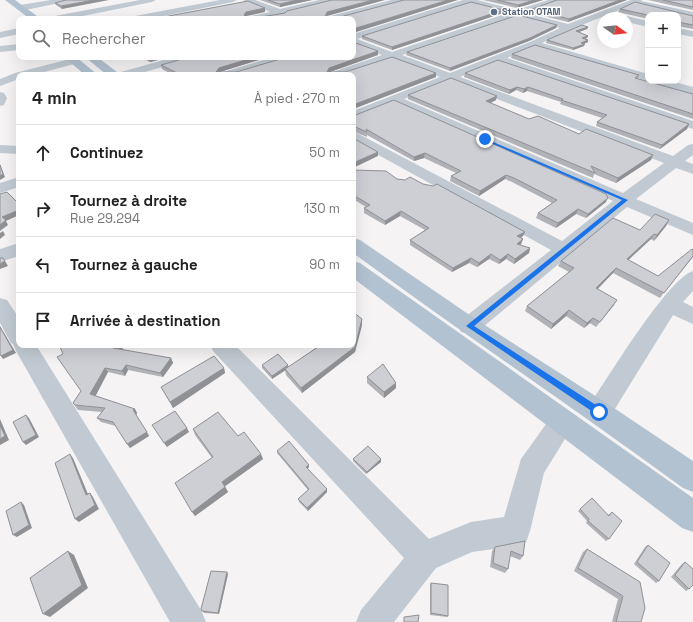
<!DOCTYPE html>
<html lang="fr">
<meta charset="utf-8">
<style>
:root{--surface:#fff;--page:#f6f6f6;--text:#222;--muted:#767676;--line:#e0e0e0}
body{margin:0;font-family:"Space Grotesk",sans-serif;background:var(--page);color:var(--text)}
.controls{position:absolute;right:12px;top:12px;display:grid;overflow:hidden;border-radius:8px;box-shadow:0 4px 16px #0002}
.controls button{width:36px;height:36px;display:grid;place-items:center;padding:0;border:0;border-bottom:1px solid var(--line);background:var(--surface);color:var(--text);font:20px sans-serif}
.compass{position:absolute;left:597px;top:12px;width:36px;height:36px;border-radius:50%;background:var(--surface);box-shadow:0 4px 16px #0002;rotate:105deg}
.stop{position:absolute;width:12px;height:12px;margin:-9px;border:3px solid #1a73e8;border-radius:50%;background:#fff}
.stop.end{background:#1a73e8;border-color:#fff;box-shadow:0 1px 4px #0008}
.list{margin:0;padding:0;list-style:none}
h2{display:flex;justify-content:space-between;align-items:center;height:52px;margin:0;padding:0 16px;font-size:17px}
h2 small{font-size:13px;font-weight:400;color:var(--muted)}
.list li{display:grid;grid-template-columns:26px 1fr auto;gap:12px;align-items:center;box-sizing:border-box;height:56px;padding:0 16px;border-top:1px solid var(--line)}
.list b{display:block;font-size:15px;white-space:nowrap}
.list p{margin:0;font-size:13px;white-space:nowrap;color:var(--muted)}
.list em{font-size:13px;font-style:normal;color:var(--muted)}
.icon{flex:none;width:22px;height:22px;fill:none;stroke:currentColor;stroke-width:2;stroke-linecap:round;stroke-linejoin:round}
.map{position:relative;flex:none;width:693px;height:622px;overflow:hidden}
.search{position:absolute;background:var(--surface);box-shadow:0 4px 16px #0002;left:16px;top:16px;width:340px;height:44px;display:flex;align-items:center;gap:10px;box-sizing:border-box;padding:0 14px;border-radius:8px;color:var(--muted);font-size:15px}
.panel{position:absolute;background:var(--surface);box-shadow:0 4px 16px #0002;left:16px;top:72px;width:340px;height:276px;border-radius:8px}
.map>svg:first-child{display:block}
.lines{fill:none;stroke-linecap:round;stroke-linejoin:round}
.minor{fill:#c1cad2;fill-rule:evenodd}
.major{fill:#b3c2d1;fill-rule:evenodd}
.wall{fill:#b0b2b7}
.shaded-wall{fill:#909195}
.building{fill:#cdcfd5;stroke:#909195}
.route{fill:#1a73e8}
.service-dot{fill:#5c6f8a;stroke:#fff;stroke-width:1.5}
.labels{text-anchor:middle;stroke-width:3;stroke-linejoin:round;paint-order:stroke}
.far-service-label{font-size:9px;font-weight:bold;fill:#4e5e75;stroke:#fff;text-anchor:start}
</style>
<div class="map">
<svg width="693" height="622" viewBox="0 0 693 622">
<rect width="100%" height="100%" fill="#f5f3f3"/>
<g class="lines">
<!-- minor -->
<path class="minor" d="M 51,0 L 69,0 L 65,2 L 20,11 L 16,8 L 20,5 Z
M 140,0 L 156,0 L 152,2 L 68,19 L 51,19 L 55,16 Z
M 220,0 L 237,0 L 233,2 L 149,19 L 131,19 L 135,16 Z
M 243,0 L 255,0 L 280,9 L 319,0 L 333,0 L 332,2 L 286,13 L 285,15 L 279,15 L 261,19 L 246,19 L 247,17 L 270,12 Z
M 391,0 L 404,0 L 403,2 L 340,19 L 326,19 L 327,17 Z
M 463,0 L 477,0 L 517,10 L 548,0 L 560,0 L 526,13 L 568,24 L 631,0 L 642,0 L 641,1 L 693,12 L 693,18 L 634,4 L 572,29 L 542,43 L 648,74 L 648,81 L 650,81 L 648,81 L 534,47 L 507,58 L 693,121 L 693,129 L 497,62 L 460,77 L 673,156 L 688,145 L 693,144 L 693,155 L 685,161 L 693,164 L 693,174 L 676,168 L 636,199 L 693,223 L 693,235 L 627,207 L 477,332 L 469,334 L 461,332 L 458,326 L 461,320 L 551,250 L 353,141 L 353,131 L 562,241 L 613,201 L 394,103 L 353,119 L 353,111 L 440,77 L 392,59 L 345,75 L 328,75 L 330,73 L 382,55 L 353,44 L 353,34 ZM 470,3 L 508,13 L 392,52 L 357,39 ZM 517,16 L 560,28 L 530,42 L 450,73 L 402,55 ZM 450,81 L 664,163 L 623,193 L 404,99 Z
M 627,16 L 648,21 L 648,27 L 627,22 L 627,18 L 623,18 Z
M 19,28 L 19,34 L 0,38 L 0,32 Z
M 678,28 L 693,31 L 693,37 L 678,34 Z
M 19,44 L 19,50 L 0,52 L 0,46 Z
M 175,57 L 192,57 L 191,59 L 134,75 L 115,75 L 117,73 Z
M 273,57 L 289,57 L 288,59 L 236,75 L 218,75 L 220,73 Z
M 74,58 L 79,61 L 78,63 L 33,75 L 19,75 L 19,79 L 0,86 L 0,79 L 15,73 Z
M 652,81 L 671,81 L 693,87 L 693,95 L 654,83 Z
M 0,92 L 4,93 L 7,98 L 4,105 L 0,106 Z
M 0,145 L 19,146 L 19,154 L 0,153 Z
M 19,177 L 19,187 L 0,193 L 0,183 Z
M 19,243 L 19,256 L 0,262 L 0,249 Z
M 693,271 L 693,291 L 683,302 L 693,307 L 693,324 L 673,315 L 608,420 L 599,423 L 590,420 L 586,412 L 590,404 C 608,378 668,278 693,271 Z
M 0,298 L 7,300 L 19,318 L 19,345 L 36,345 L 201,610 L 206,622 L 170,622 L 16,351 L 13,344 L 11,343 L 0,323 Z
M 210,345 L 235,345 L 429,539 L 471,522 L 504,517 L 521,459 L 554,413 L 563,410 L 572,413 L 576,421 L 544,473 L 530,531 L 526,542 L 515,546 L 472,552 L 436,568 L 394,622 L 356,622 L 361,610 L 404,558 L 213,351 Z"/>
<!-- major -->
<path class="major" d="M 5,0 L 15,0 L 41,19 L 30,19 Z
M 64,57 L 76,57 L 98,75 L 85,75 Z
M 85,57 L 97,57 L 121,75 L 107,75 Z
M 353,238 L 360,240 L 477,320 L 608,404 L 693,461 L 693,492 L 683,488 C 574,408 462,333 353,253 Z
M 353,261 L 360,263 L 693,498 L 693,532 L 682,528 L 353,278 Z"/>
</g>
<!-- wall -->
<path class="wall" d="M 260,0 L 312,0 L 280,7 Z
M 483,0 L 543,0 L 517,8 Z
M 557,0 L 627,0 L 568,22 L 531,13 L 532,9 Z
M 648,0 L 693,0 L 693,10 Z
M 65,1 L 62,9 L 56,5 L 55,3 Z
M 620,9 L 693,16 L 693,29 L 678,26 L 678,15 L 648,15 L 648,19 L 618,12 Z
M 503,10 L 503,13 L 392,50 L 362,39 L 362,36 Z
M 557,25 L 556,28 L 529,41 L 450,71 L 406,55 L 407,52 Z
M 588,27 L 587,29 L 579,32 L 588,36 L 587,38 L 585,39 L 588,40 L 588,42 L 584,44 L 584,46 L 573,50 L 546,43 L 547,40 Z
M 512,54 L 639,75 L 638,79 L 693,94 L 693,119 L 511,58 Z
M 378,55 L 329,72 L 436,73 L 436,77 L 353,109 L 353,75 L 173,75 L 162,69 L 161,65 L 189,57 L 268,57 L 219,72 L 236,72 Z
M 119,57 L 136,57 L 124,60 Z
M 139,57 L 169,57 L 150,62 Z
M 498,60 L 689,124 L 687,129 L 660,149 L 596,126 L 597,122 L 602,118 L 560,104 L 561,102 L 527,91 L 523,93 L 516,90 L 509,94 L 464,77 L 465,73 Z
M 408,95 L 496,100 L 490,103 L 529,119 L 579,134 L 653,155 L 651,160 L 616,183 L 594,174 L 593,178 L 408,99 Z
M 353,116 L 606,202 L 586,218 L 576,214 L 556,228 L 536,218 L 538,213 L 552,203 L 512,182 L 505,179 L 479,196 L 450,181 L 451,176 L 456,173 L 424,158 L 414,161 L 367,135 L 367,137 L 353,131 Z
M 353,170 L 423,184 L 525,232 L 523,236 L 521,238 L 523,239 L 521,244 L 520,245 L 530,248 L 529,253 L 514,264 L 506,259 L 499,264 L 489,259 L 477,267 L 469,263 L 452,272 L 410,245 L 410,240 L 425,230 L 400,216 L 385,225 L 364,213 L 364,208 L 366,207 L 353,199 Z
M 669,220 L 666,226 L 654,241 L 651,239 L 628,260 L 658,276 L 693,250 L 660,298 L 613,273 L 598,289 L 614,305 L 596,327 L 590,323 L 584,328 L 566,316 L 551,329 L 525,311 L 527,306 L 569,272 L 558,266 L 561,261 L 640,230 Z
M 362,325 L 355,352 L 302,393 L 286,375 L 285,370 L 272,379 L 262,368 L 262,365 L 289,367 L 320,345 L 353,345 Z
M 64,345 L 128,345 L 121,350 L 171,358 L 173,363 L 163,377 L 128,370 L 125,376 L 108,372 L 95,396 L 135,409 L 137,413 L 136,415 L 149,436 L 130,448 L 116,426 L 101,422 L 97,418 L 102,412 L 78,410 L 73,403 L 81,391 L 63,354 Z
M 224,368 L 225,373 L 173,408 L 161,387 Z
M 367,377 L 396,383 L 396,388 L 384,398 L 367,383 Z
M 193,429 L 263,459 L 225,486 L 228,492 L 195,516 L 212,458 L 195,435 Z
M 277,451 L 309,465 L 309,467 L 307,469 L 327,489 L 327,492 L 308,511 L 299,502 L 298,499 L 308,490 L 277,453 Z
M 353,459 L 381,462 L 366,474 L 353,461 Z
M 580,509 L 608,515 L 612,512 L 609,539 L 606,541 L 586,523 L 587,521 L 578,511 Z
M 525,541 L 523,556 L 520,560 L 510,556 L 508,569 L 505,573 L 490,567 L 492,551 L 495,547 Z
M 648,545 L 659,581 L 656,583 L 634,564 L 645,547 Z
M 587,549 L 641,622 L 612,622 L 618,599 L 574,571 L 583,552 Z
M 685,562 L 689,589 L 686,591 L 671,577 L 682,564 Z
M 228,574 L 219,614 L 204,613 L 202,611 Z
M 431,583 L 448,616 L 447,617 L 430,615 L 430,585 Z"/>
<!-- shaded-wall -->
<path class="shaded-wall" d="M 94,0 L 109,0 L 62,9 L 61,6 Z
M 298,0 L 312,0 L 280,7 L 280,4 Z
M 373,0 L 385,0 L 327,16 L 325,19 L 325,17 L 327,12 Z
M 448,0 L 458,0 L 353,33 L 353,29 Z
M 534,0 L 543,0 L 517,8 L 518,5 Z
M 620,0 L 627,0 L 568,22 L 569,19 Z
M 265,8 L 265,12 L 247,16 L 245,18 L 244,15 L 246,12 Z
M 503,10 L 503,13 L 392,50 L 392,47 Z
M 557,25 L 556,28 L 529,41 L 450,71 L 450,68 Z
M 588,27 L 587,29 L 576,33 L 576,31 Z
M 588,36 L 587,38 L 581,40 L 582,38 Z
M 588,40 L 588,42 L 580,45 L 581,43 Z
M 585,44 L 584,46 L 573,50 L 573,48 Z
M 378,51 L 378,55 L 330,72 L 328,75 L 327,72 L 329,68 Z
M 123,57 L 136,57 L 124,60 Z
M 154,57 L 169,57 L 150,62 L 148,59 Z
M 255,57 L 268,57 L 220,72 L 218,75 L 216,72 L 219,68 Z
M 436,73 L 436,77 L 353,109 L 353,105 Z
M 517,87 L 516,90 L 509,94 L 510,90 Z
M 528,87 L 527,91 L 523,93 L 524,89 Z
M 497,96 L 496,100 L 485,106 L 486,101 Z
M 689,124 L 687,129 L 660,149 L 662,145 Z
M 378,152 L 378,156 L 353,168 L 353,163 Z
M 425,153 L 424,158 L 414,161 L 414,157 Z
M 653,155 L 651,160 L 616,183 L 618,178 Z
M 0,164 L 5,177 L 0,180 Z
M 506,175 L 505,179 L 479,196 L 480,191 Z
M 608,198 L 606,202 L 586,218 L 588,214 Z
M 578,209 L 576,214 L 556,228 L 558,223 Z
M 19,210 L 19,215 L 6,221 L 8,225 L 0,231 L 0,225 L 2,217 Z
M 401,211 L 400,216 L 385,225 L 385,221 Z
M 669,220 L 666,226 L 654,241 L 657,235 Z
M 3,231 L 5,235 L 0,239 L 0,233 Z
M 525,232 L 523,236 L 515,241 L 517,236 Z
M 654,234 L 651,239 L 624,264 L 627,259 Z
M 523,239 L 521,244 L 515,249 L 517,244 Z
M 530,248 L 529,253 L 514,264 L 515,259 Z
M 491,254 L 489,259 L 477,267 L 479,263 Z
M 508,254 L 506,259 L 499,264 L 500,260 Z
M 693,256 L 693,257 L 660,298 L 664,293 Z
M 471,258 L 469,263 L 452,272 L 453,268 Z
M 5,261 L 8,266 L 0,269 L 0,264 Z
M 616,268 L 613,273 L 593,293 L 596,288 Z
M 617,300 L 614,305 L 596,327 L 600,322 Z
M 569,310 L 566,316 L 551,329 L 553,324 Z
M 593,318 L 590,323 L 584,328 L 587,323 Z
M 362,319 L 362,325 L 355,352 L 302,393 L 301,388 Z
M 0,326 L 16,353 L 3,359 L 1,356 Z
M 118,345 L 128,345 L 115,353 L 113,348 Z
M 171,358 L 173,363 L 163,377 L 160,373 Z
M 126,365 L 128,370 L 125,376 L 122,371 Z
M 288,365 L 289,368 L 272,379 L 272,376 Z
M 105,368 L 108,372 L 94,399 L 90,394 Z
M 224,368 L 225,373 L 173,408 L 170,402 Z
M 396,383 L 396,388 L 384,398 L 384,392 Z
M 135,409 L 137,413 L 136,415 L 133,410 Z
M 26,415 L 29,418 L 39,437 L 26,445 L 23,442 Z
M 0,419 L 9,440 L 0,445 Z
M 187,428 L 189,432 L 167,447 L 164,443 Z
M 147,432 L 149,436 L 130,448 L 127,444 Z
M 70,454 L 73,458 L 90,499 L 86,495 Z
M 261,454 L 263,459 L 224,487 L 222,482 Z
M 381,459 L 381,462 L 366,474 L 367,472 Z
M 309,465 L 309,467 L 306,470 L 306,467 Z
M 225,487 L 228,492 L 195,516 L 192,512 Z
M 327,489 L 327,492 L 308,511 L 307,508 Z
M 90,493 L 93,497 L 99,509 L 79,522 L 75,519 Z
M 21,502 L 24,505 L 32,528 L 17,537 L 13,535 Z
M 68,551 L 74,555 L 88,588 L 50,617 L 43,614 Z
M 227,572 L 228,574 L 219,614 L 218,613 Z"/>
<!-- building -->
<path class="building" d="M 66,0 L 94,0 L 61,6 L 55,3 Z
M 268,0 L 298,0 L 280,4 Z
M 332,0 L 373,0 L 327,12 L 325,17 L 340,17 L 404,0 L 448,0 L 353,29 L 353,19 L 153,19 L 248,1 L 265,8 L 246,12 L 244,15 L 246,17 L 261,17 L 285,13 L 287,11 Z
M 497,0 L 534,0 L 518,5 Z
M 557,0 L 620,0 L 569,19 L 532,9 Z
M 663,0 L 693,0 L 693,7 Z
M 471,2 L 503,10 L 392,47 L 362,36 Z
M 635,2 L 693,16 L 693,25 L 678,22 L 678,15 L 648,15 L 620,9 Z
M 518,15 L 557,25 L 530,38 L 450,68 L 407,52 Z
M 582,25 L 588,27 L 576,31 L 588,36 L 582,38 L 588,40 L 581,43 L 585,44 L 573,48 L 547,40 Z
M 353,42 L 378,51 L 329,68 L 327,72 L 345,72 L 392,57 L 436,73 L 353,105 L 353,75 L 171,75 L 177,73 L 161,65 L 189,57 L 255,57 L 219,68 L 216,72 L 236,72 L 287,57 L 353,57 Z
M 535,45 L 639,75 L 635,78 L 693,94 L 693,114 L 512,54 Z
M 145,57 L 154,57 L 148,59 Z
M 498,60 L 689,124 L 662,145 L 597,122 L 607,115 L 561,100 L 563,99 L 528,87 L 524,89 L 517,87 L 510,90 L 465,73 Z
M 52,73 L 55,75 L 43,75 Z
M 451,78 L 497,96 L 486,101 L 529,119 L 538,116 L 579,134 L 586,129 L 653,155 L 618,178 L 591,166 L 595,173 L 408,95 Z
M 394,100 L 606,194 L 608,198 L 588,214 L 578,209 L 558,223 L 538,213 L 557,200 L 514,178 L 506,175 L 480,191 L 451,176 L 461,171 L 425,153 L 414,157 L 366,129 L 367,132 L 353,126 L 353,116 Z
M 353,138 L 378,152 L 353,163 Z
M 0,165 L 3,174 L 0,176 Z
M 353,170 L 386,171 L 397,179 L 405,180 L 410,177 L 423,184 L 433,186 L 437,184 L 525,232 L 517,236 L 523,239 L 517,244 L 530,248 L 515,259 L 508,254 L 500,260 L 491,254 L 479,263 L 471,258 L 453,268 L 410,240 L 429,228 L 401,211 L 385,221 L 364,208 L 370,205 L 353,195 Z
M 7,192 L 19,204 L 19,210 L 2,217 L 6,220 L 0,225 L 0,194 Z
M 655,214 L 669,220 L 657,235 L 654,234 L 627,259 L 658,276 L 692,249 L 693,250 L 693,256 L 664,293 L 616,268 L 596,288 L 617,300 L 600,322 L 593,318 L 587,323 L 569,310 L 553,324 L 527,306 L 574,268 L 561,261 L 613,218 L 640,230 Z
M 0,258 L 3,258 L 5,261 L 0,264 Z
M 353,312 L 362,319 L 355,347 L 301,388 L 285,369 L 321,345 L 353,345 Z
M 0,327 L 13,350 L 1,356 L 0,354 Z
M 64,345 L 118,345 L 113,348 L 171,358 L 160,373 L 126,365 L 122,371 L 105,368 L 90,394 L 135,409 L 133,410 L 147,432 L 127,444 L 113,422 L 97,418 L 105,408 L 75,405 L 73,403 L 81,391 L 57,357 L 63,354 L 60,347 Z
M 278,354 L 288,365 L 272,376 L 262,365 Z
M 214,356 L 224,368 L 170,402 L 161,387 Z
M 383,364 L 396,383 L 384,392 L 367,377 Z
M 175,411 L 187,428 L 164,443 L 152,425 Z
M 218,412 L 238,436 L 244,432 L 261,454 L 222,482 L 225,487 L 192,512 L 175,483 L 213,457 L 193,429 Z
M 26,415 L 36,435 L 23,442 L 13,422 Z
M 0,425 L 5,436 L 0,439 Z
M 289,441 L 309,465 L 306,467 L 327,489 L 307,508 L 298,499 L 309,489 L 277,451 Z
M 368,446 L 381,459 L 367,472 L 353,459 Z
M 70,454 L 86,495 L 90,493 L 95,505 L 75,519 L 55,463 Z
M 592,498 L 609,516 L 612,512 L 622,521 L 609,539 L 588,521 L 589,519 L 580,509 Z
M 21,502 L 29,525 L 13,535 L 6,511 Z
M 525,541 L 523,556 L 511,551 L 508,569 L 493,563 L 495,547 Z
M 648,545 L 670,563 L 659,581 L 637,562 Z
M 587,549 L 640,582 L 645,608 L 641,622 L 616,622 L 623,596 L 578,568 Z
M 68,551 L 82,585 L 43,614 L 30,578 Z
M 685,562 L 693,569 L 693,585 L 689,589 L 675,575 Z
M 211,571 L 227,572 L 218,613 L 202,611 L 201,609 Z
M 431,583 L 448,585 L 448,616 L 431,613 Z
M 419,615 L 418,622 L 404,622 L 404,617 Z"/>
<!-- route -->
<path class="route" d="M 484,138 L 628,200 L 474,326 L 602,409 L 602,414 L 596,414 L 466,326 L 622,200 L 484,140 Z"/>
<!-- markers -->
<circle class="service-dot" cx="494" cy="12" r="4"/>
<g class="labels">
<!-- far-service labels -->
<g class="far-service-label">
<text x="502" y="15">Station OTAM</text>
</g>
</g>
</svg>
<div class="controls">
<button>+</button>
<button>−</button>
</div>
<svg class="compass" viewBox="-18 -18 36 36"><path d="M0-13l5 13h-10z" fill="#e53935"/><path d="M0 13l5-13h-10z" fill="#767676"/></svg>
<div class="stop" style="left:599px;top:412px"></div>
<div class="stop end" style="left:485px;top:139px"></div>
<div class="search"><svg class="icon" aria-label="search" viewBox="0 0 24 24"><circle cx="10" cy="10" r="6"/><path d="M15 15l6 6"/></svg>Rechercher</div>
<section class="panel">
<h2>4 min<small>À pied · 270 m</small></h2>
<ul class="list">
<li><svg class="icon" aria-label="ahead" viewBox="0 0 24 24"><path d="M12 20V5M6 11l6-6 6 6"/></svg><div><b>Continuez</b></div><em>50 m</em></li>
<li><svg class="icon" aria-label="right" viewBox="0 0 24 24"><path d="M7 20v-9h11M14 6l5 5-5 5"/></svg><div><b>Tournez à droite</b><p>Rue 29.294</p></div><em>130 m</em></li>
<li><svg class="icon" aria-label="left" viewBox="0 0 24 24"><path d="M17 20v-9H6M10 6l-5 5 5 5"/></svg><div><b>Tournez à gauche</b></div><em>90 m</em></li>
<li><svg class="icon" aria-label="arrive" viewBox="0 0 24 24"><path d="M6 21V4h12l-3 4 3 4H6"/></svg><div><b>Arrivée à destination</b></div></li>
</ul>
</section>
</div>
